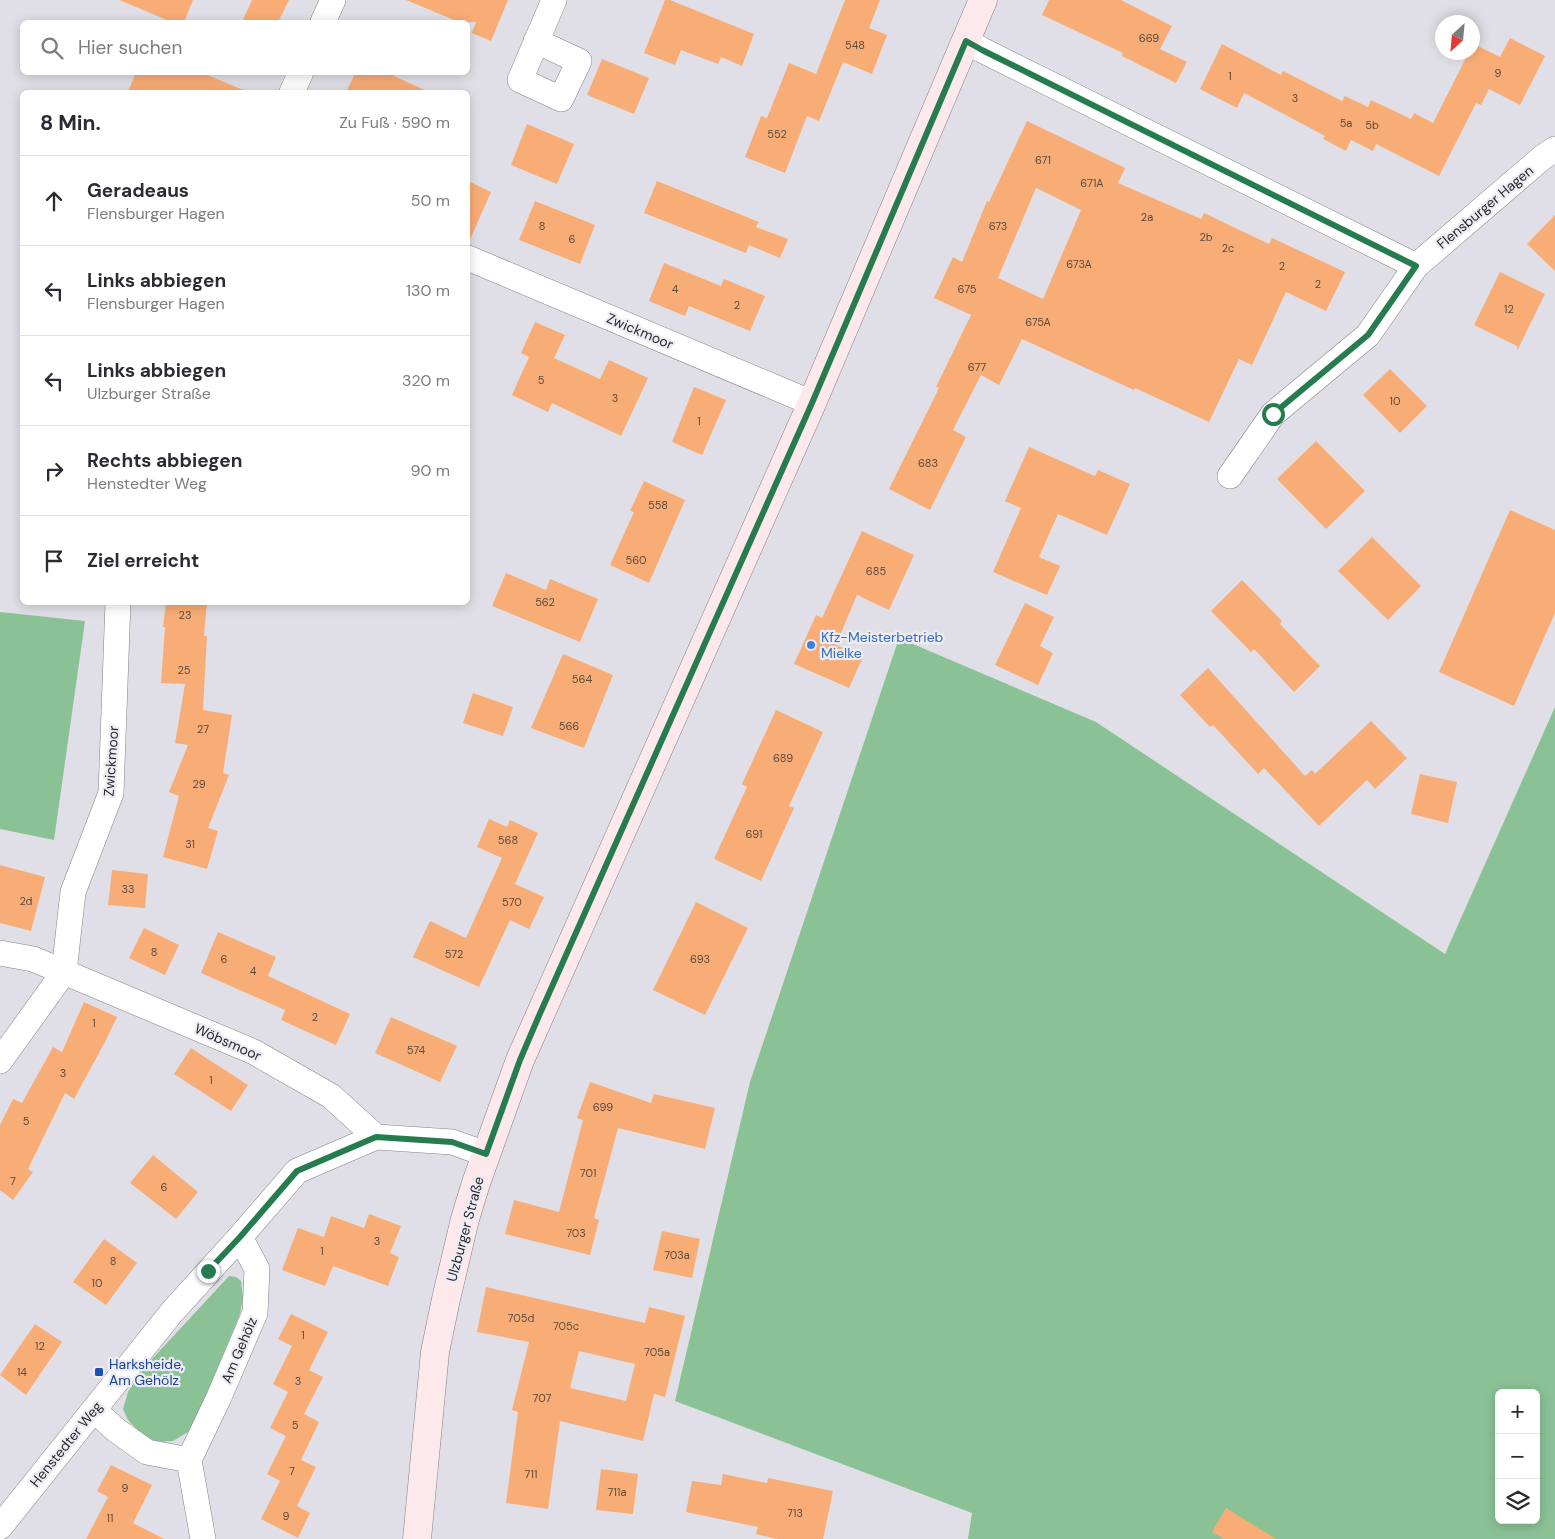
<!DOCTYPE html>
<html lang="de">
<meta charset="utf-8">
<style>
:root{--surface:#fff;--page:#f7f7f7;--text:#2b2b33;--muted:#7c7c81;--line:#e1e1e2}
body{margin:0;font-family:"DM Sans",sans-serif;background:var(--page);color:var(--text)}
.controls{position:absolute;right:15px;bottom:15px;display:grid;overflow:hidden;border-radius:8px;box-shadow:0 2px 12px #0003}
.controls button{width:45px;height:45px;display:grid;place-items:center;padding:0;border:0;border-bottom:1px solid var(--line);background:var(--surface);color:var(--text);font:25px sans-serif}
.compass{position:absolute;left:1435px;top:15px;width:45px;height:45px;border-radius:50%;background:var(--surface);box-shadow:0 2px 12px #0003;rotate:206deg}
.stop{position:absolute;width:15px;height:15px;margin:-11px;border:4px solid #267c4f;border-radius:50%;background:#fff}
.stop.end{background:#267c4f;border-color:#fff;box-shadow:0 1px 5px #0008}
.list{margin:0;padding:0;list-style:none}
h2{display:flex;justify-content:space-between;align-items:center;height:65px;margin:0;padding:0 20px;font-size:21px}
h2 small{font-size:16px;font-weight:400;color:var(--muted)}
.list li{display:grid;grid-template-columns:32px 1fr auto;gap:15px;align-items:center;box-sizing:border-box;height:90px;padding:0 20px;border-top:1px solid var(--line)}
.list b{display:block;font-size:19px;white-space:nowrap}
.list p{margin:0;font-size:16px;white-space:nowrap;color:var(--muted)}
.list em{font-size:16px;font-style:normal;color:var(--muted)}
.icon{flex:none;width:28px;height:28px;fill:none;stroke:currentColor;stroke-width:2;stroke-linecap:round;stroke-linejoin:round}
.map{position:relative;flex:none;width:1555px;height:1539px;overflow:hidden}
.search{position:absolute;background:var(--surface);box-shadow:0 2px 12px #0003;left:20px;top:20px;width:450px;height:55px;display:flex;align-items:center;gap:12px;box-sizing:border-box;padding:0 18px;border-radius:8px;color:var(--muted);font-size:19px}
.panel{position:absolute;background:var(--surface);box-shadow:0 2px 12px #0003;left:20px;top:90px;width:450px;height:515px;border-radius:8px}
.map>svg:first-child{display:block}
.green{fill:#8ac296;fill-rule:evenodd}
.building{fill:#f9ad76;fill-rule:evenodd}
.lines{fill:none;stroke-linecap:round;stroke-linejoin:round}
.street-casing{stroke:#828289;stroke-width:26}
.secondary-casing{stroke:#828289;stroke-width:29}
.street{stroke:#fff;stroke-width:25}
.secondary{stroke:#fde8ec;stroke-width:28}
.route{stroke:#267c4f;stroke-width:6}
.shop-dot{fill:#3f7fe0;stroke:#edecf4;stroke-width:2}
.transit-dot{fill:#1a4fb4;stroke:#edecf4;stroke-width:2}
.labels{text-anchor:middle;stroke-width:4.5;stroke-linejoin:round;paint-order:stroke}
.number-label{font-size:11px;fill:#5d4a3e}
.street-label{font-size:14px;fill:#29292c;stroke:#edecf4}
.shop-label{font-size:14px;fill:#366cbe;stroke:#edecf4;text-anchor:start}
.transit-label{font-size:14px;fill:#164399;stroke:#edecf4;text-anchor:start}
</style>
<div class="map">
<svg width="1555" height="1539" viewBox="0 0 1555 1539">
<rect width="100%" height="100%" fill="#e0dfe7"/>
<!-- green -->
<path class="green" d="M 0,612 L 85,621 L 54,840 L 0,829 Z
M 899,638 L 1096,722 L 1445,954 L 1555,707 L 1555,1539 L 968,1539 L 972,1513 L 675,1401 L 750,1082 ZM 1499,1393 L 1536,1393 L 1536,1520 L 1499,1520 Z
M 229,1276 L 236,1277 L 241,1281 L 243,1297 L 240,1314 L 199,1413 L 188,1432 L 173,1441 L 157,1442 L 141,1434 L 128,1420 L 123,1409 L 128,1392 L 138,1376 L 153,1358 Z"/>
<!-- building -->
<path class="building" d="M 119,0 L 193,0 L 184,22 L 172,22 Z
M 252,0 L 289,0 L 278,22 L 242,22 Z
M 406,0 L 508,0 L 491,41 L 472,33 L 476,22 L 459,22 Z
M 665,0 L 670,0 L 754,34 L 742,66 L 721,57 L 718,64 L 681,50 L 675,65 L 644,53 Z
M 845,0 L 880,0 L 869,28 L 887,35 L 872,74 L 843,62 L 819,121 L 807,116 L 785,173 L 745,157 L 761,116 L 767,118 L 789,63 L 816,74 Z
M 1049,0 L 1121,0 L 1172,26 L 1160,49 L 1187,62 L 1176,83 L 1122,56 L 1123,53 L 1042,15 Z
M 1510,38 L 1545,56 L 1520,105 L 1489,89 L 1481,105 L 1476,103 L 1439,176 L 1376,144 L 1373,151 L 1351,140 L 1346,151 L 1323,139 L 1325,136 L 1244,93 L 1237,108 L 1200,89 L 1222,44 L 1281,75 L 1283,71 L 1342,101 L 1345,96 L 1368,107 L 1371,100 L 1411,119 L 1414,113 L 1433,123 L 1469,52 L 1472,52 L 1474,44 L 1500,57 Z
M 602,59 L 649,78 L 634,114 L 587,95 Z
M 136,72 L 200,72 L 248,92 L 128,92 Z
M 356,72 L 385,72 L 429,92 L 346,92 Z
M 1027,121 L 1125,168 L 1118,183 L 1201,219 L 1204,213 L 1269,244 L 1272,238 L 1345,272 L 1326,311 L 1286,292 L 1252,365 L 1239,359 L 1209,422 L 1135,388 L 1134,390 L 1022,339 L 999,385 L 981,375 L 953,430 L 966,437 L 930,510 L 889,489 L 939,388 L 936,387 L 971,315 L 934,298 L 953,257 L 962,262 L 987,201 L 989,202 ZM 1036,188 L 1081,210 L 1043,299 L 998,278 Z
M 527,124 L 574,144 L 557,184 L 511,165 Z
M 468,181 L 491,192 L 468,244 Z
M 657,181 L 759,222 L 756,227 L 788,239 L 780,258 L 749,245 L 746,253 L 644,213 Z
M 535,201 L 595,225 L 580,264 L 519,240 Z
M 1555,215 L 1555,271 L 1527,244 Z
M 664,263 L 721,286 L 724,279 L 765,296 L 750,331 L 689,306 L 685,316 L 649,301 Z
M 1500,272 L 1545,294 L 1517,351 L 1517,346 L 1474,325 Z
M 535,322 L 565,335 L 554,358 L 600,379 L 609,360 L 648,378 L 621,436 L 552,403 L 548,412 L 512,395 L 529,357 L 521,353 Z
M 1390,369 L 1427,406 L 1400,433 L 1363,395 Z
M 694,387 L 726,400 L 702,455 L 672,442 Z
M 1316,441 L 1365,491 L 1326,529 L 1277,479 Z
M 1029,447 L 1095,476 L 1098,470 L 1130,484 L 1107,535 L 1058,514 L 1039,557 L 1060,566 L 1047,595 L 993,572 L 1021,508 L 1005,501 Z
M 644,481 L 685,500 L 649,583 L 610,565 L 634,512 L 630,511 Z
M 1510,510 L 1555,530 L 1555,613 L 1514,706 L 1439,672 Z
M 862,531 L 914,555 L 889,610 L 857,595 L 836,645 L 863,657 L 849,688 L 794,664 L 816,615 L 822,618 Z
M 1372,537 L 1421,586 L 1388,620 L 1338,571 Z
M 506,573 L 546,590 L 550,579 L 598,599 L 580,642 L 492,606 Z
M 1242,580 L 1282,621 L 1280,624 L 1320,666 L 1294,692 L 1254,649 L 1251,652 L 1211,611 Z
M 166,602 L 207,602 L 204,636 L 207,636 L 203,710 L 232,715 L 223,773 L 229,775 L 208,828 L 218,831 L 207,869 L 163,857 L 179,796 L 169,792 L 188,745 L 175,743 L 185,684 L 161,683 L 165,627 L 163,627 Z
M 1025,603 L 1054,617 L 1040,646 L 1053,653 L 1038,685 L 995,665 Z
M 563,654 L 613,675 L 584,748 L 531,728 Z
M 1208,668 L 1305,776 L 1312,770 L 1315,774 L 1371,721 L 1407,758 L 1375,789 L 1367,780 L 1319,826 L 1264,768 L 1258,774 L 1213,725 L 1210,727 L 1180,695 Z
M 473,693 L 513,707 L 503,736 L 463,723 Z
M 776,710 L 823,732 L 789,806 L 794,808 L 761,881 L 714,859 L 747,787 L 742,784 Z
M 1420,774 L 1457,782 L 1448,823 L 1411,814 Z
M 489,819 L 507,827 L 510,820 L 538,833 L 515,884 L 544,897 L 529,929 L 510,920 L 479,987 L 413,957 L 430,921 L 466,938 L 502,858 L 477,847 Z
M 0,865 L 45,877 L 31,931 L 0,923 Z
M 112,870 L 148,874 L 145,908 L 108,905 Z
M 696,902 L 748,928 L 705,1015 L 653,990 Z
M 144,928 L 179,945 L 165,975 L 129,958 Z
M 218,932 L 276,957 L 268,976 L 350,1014 L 336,1045 L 281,1020 L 285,1010 L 201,973 Z
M 84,1002 L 117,1017 L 106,1040 L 74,1099 L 65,1093 L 28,1169 L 33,1172 L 13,1200 L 0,1190 L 0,1125 L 13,1099 L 22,1103 L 53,1047 L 62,1052 Z
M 391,1017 L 457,1046 L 440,1082 L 375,1053 Z
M 191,1048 L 248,1085 L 231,1111 L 174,1074 Z
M 590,1082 L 651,1103 L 654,1094 L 715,1108 L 705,1149 L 618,1128 L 594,1218 L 599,1220 L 590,1255 L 505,1234 L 514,1200 L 559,1212 L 583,1120 L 577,1118 Z
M 153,1155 L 198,1192 L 176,1219 L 130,1183 Z
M 369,1214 L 401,1226 L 390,1253 L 399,1257 L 388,1286 L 333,1266 L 325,1286 L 282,1270 L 298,1228 L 324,1237 L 331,1216 L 364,1228 Z
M 662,1231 L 700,1239 L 692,1278 L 653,1270 Z
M 104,1239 L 137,1263 L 106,1305 L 73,1282 Z
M 486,1287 L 645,1323 L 649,1307 L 685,1316 L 665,1397 L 654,1394 L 643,1441 L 560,1421 L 548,1509 L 506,1503 L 518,1412 L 512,1410 L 529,1342 L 477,1332 ZM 579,1351 L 635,1364 L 626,1401 L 570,1388 Z
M 291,1314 L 328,1332 L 309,1370 L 323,1377 L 304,1414 L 319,1422 L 301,1460 L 316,1467 L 297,1506 L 310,1513 L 298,1538 L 261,1519 L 280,1481 L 267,1474 L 286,1436 L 270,1428 L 288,1392 L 273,1384 L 292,1346 L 278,1339 Z
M 35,1324 L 62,1342 L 26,1395 L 0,1375 Z
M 111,1465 L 152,1485 L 133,1523 L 164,1539 L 86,1539 L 108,1497 L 97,1491 Z
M 601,1469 L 638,1474 L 633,1514 L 596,1510 Z
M 723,1474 L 767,1483 L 768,1478 L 833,1491 L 823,1539 L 777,1539 L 756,1534 L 758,1527 L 686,1512 L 692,1481 L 721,1485 Z
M 1226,1508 L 1276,1539 L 1224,1539 L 1212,1532 Z"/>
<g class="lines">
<!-- street casing -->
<g class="street-casing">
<path id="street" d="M 323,22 L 333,0
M 536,41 L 579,61 L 561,99 L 520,80 L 554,0
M 966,41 L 982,50 L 1416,266
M 292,92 L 301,72
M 468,258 L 812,403
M 1230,476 L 1273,414 L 1368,335 L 1416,266 L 1543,157 L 1555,149
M 118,602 L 111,793 L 73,892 L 64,972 L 254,1052 L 331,1096 L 376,1137
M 0,953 L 33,959 L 64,972 L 0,1061
M 94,1410 L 116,1430 L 147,1452 L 189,1460
M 0,1527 L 172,1312 L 240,1237 L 297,1171 L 376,1137 L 452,1142 L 486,1154
M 203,1539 L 189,1460 L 219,1397 L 255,1313 L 257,1269 L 240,1237"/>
</g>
<!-- secondary casing -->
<g class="secondary-casing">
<path id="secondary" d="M 417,1539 L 435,1352 L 446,1299 L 465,1219 L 476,1183 L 520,1060 L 812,403 L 983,0"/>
</g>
<!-- street -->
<use href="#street" class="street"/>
<!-- secondary -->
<use href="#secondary" class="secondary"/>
</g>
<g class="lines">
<!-- route -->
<path class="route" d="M 208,1271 L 240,1237 L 297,1171 L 376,1137 L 452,1142 L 486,1154 L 520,1060 L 538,1018 L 812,403 L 966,41 L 982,50 L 1416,266 L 1368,335 L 1273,414"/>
</g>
<!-- markers -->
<circle class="shop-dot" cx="811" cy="645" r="5"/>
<rect class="transit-dot" x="94" y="1367" width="10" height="10" rx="2.5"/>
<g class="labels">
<!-- number labels -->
<g class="number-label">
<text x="1149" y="42">669</text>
<text x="855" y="49">548</text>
<text x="1498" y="77">9</text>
<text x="1230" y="80">1</text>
<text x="1295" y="102">3</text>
<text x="1346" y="127">5a</text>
<text x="1372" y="129">5b</text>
<text x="777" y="138">552</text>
<text x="1043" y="164">671</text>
<text x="1092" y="187">671A</text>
<text x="1147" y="221">2a</text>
<text x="542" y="230">8</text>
<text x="998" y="230">673</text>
<text x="1206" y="241">2b</text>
<text x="572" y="243">6</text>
<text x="1228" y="252">2c</text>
<text x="1079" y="268">673A</text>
<text x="1282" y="270">2</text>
<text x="1318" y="288">2</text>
<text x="675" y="293">4</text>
<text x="967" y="293">675</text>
<text x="737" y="309">2</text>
<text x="1509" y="313">12</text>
<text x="1038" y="326">675A</text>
<text x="977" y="371">677</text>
<text x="541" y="384">5</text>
<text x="615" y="402">3</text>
<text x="1395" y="405">10</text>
<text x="699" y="425">1</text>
<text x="928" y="467">683</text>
<text x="658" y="509">558</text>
<text x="636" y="564">560</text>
<text x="876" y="575">685</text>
<text x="545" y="606">562</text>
<text x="185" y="619">23</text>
<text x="184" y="674">25</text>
<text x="582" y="683">564</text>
<text x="569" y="730">566</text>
<text x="203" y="733">27</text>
<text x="783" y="762">689</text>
<text x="199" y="788">29</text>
<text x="754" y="838">691</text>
<text x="508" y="844">568</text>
<text x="190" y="848">31</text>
<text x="128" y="893">33</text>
<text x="26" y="905">2d</text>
<text x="512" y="906">570</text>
<text x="154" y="956">8</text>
<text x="454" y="958">572</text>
<text x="224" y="963">6</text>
<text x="700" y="963">693</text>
<text x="253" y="975">4</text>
<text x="315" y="1021">2</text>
<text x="94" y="1027">1</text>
<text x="416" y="1054">574</text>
<text x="63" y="1077">3</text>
<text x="211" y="1084">1</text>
<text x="603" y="1111">699</text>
<text x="26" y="1125">5</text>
<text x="588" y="1177">701</text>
<text x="13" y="1185">7</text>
<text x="164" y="1191">6</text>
<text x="576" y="1237">703</text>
<text x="377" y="1245">3</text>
<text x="322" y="1255">1</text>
<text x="677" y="1259">703a</text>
<text x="113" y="1265">8</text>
<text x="97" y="1287">10</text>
<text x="521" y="1322">705d</text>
<text x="566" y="1330">705c</text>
<text x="303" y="1339">1</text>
<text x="40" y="1350">12</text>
<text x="657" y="1356">705a</text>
<text x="22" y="1376">14</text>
<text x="298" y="1385">3</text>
<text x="542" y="1402">707</text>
<text x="295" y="1429">5</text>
<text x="292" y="1475">7</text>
<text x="531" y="1478">711</text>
<text x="125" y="1492">9</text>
<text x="617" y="1496">711a</text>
<text x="795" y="1517">713</text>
<text x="286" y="1520">9</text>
<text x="110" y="1522">11</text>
</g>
<!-- street labels -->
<g class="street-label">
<text transform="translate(1485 207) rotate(-40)" y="5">Flensburger Hagen</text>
<text transform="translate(640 331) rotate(23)" y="5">Zwickmoor</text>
<text transform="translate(111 761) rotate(-86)" y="5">Zwickmoor</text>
<text transform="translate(228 1042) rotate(24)" y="5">Wöbsmoor</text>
<text transform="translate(465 1229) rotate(-75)" y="5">Ulzburger Straße</text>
<text transform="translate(239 1350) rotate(-67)" y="5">Am Gehölz</text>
<text transform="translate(66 1444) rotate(-51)" y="5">Henstedter Weg</text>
</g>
<!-- shop labels -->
<g class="shop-label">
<text x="821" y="642">Kfz-Meisterbetrieb<tspan x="821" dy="16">Mielke</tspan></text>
</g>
<!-- transit labels -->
<g class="transit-label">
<text x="109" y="1369">Harksheide,<tspan x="109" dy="16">Am Gehölz</tspan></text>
</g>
</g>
</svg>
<div class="controls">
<button>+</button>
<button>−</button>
<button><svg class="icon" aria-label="layers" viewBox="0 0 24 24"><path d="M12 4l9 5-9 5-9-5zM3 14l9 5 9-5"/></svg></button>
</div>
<svg class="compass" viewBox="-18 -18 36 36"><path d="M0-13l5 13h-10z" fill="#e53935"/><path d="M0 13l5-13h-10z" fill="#7c7c81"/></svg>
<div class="stop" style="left:1273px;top:414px"></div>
<div class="stop end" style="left:208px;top:1271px"></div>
<div class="search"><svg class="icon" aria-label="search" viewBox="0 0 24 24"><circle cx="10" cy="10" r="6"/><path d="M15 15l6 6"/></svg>Hier suchen</div>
<section class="panel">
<h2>8 Min.<small>Zu Fuß · 590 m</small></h2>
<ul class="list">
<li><svg class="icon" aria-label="ahead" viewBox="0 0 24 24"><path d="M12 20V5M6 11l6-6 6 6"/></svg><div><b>Geradeaus</b><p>Flensburger Hagen</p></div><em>50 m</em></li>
<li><svg class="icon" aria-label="left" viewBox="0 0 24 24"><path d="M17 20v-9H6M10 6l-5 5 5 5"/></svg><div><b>Links abbiegen</b><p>Flensburger Hagen</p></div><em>130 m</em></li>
<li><svg class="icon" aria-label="left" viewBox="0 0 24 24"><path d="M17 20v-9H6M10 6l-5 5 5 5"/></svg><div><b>Links abbiegen</b><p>Ulzburger Straße</p></div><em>320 m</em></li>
<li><svg class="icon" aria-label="right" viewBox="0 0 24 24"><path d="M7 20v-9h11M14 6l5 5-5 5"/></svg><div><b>Rechts abbiegen</b><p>Henstedter Weg</p></div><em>90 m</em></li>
<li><svg class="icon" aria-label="arrive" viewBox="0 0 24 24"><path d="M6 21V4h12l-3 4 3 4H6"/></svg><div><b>Ziel erreicht</b></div></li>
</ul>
</section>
</div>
